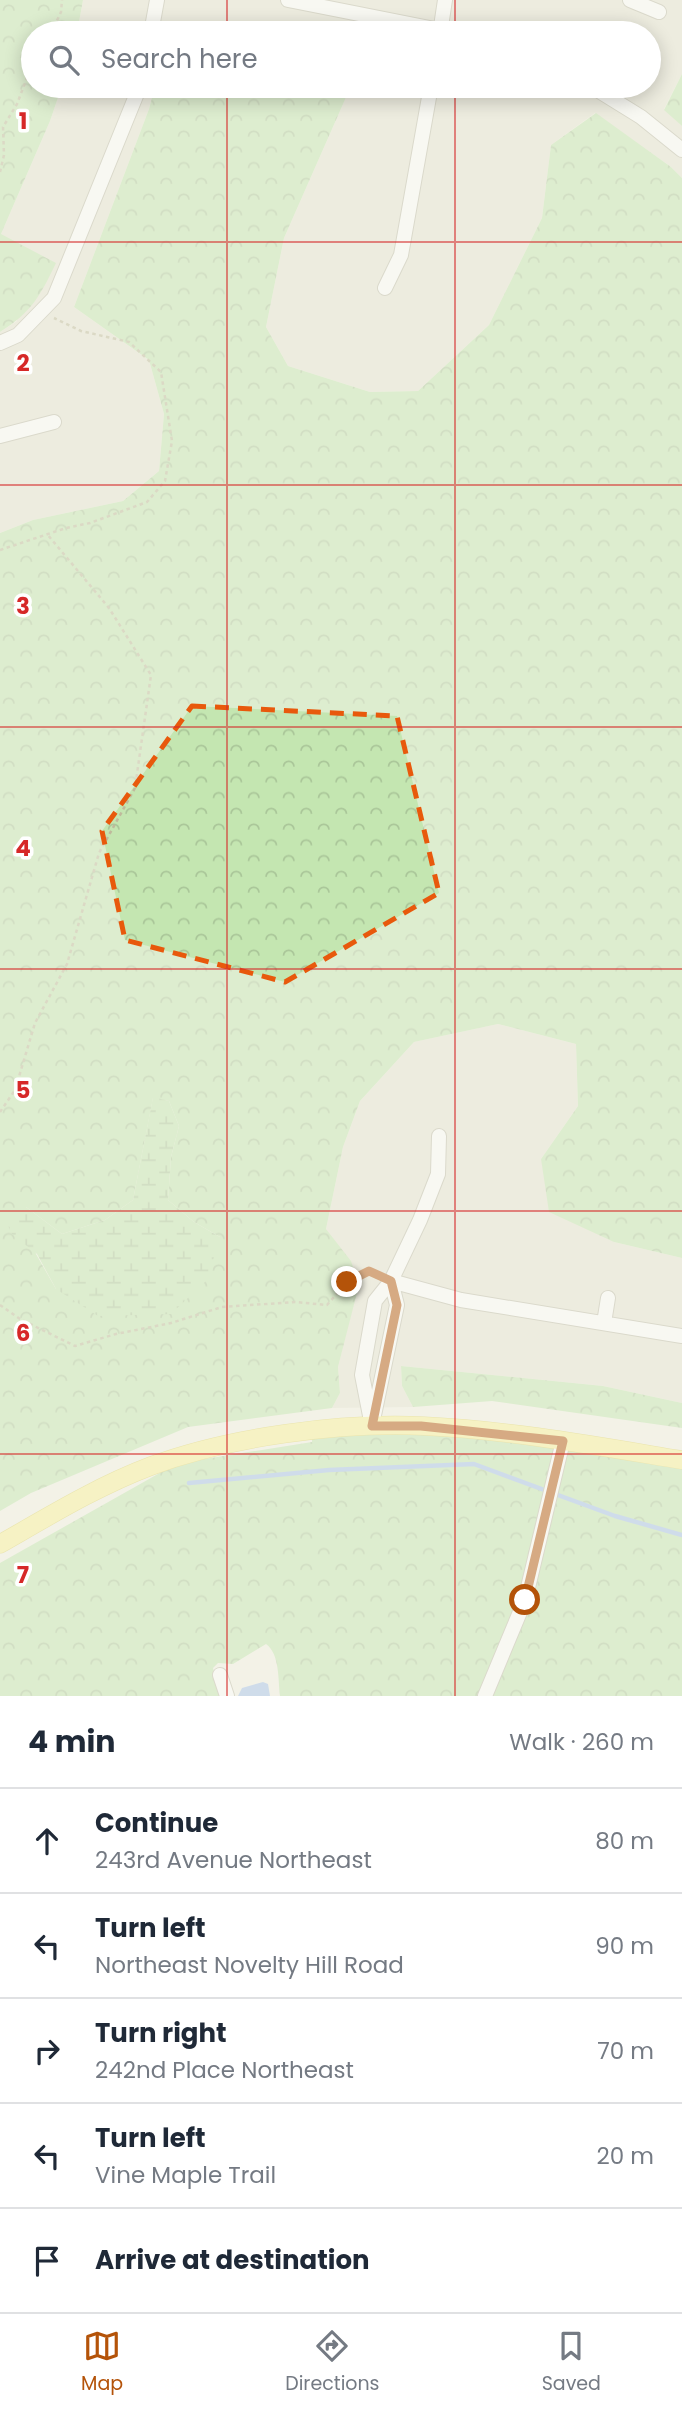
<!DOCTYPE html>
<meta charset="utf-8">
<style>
:root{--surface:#fff;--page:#f2f2f3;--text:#1f2937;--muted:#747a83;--line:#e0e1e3;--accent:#b45309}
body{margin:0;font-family:Poppins,sans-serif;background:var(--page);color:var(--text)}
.stop{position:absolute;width:21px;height:21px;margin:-16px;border:5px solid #b45309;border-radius:50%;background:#fff}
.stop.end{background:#b45309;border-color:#fff;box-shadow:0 2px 7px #0008}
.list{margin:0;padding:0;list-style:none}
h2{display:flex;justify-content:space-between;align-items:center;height:91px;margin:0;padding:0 28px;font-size:30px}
h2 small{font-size:23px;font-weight:400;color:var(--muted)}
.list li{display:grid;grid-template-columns:46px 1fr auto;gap:21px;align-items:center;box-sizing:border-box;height:105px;padding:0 28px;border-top:2px solid var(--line)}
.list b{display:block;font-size:26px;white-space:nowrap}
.list p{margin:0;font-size:23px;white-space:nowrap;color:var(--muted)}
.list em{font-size:23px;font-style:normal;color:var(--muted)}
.icon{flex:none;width:38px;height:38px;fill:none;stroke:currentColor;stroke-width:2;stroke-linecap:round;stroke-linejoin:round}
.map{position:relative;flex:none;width:682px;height:1696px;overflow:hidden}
.search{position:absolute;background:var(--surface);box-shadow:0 4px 18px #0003;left:21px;right:21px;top:21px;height:77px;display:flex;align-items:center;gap:18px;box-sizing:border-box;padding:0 24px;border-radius:38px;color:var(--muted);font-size:26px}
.sheet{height:616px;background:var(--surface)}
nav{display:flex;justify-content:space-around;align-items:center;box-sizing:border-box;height:98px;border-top:2px solid var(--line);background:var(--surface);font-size:19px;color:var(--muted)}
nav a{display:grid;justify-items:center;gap:4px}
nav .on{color:var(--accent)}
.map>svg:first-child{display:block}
.residential{fill:#e7e5d5}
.forest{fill:url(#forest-crowns);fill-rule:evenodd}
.wetland{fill:url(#wetland-marsh)}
.water{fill:#a5c2ee}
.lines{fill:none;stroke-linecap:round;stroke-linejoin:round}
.stream{stroke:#a5c2ee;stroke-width:4.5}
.minor-casing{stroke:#bebbaa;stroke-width:16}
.major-casing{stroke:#dfd369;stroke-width:19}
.path{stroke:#bfba9c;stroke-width:2.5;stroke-dasharray:3.5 3.5;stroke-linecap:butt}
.minor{stroke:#fff;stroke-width:14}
.major{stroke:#faf299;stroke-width:18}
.route{stroke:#b45309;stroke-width:9}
.marked{fill:none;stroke:#e8590c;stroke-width:5;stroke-dasharray:14 9;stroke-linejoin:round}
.grid{fill:none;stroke:#d62828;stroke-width:2;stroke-opacity:0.55}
.grid-label{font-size:23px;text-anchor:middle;font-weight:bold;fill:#d62828;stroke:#fff;stroke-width:7;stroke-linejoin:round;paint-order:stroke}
</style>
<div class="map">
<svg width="682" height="1696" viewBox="0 0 682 1696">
<defs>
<pattern id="forest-crowns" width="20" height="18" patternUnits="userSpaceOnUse" patternTransform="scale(1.75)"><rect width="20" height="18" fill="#c4e6b1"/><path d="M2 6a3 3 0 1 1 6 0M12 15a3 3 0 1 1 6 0" fill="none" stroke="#aac699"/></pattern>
<pattern id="wetland-marsh" width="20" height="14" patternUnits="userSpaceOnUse" patternTransform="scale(1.75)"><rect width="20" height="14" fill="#c4e6b1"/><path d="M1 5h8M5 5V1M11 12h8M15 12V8" fill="none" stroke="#aac699"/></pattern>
</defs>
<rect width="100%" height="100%" fill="#f3f2e7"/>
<!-- residential -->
<path class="residential" d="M 83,0 L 682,0 L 682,74 L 664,109 L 682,126 L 682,178 L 671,167 L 595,113 L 551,145 L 542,218 L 489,325 L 418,391 L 370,392 L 288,366 L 266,327 L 284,238 L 351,86 L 649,86 L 649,33 L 77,33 Z
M 62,86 L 155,86 L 149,109 L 74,307 L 149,360 L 164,414 L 159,471 L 123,501 L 33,520 L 0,533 L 0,332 L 17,321 L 1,234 L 50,121 Z
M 498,1024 L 576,1044 L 578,1106 L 541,1159 L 614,1242 L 682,1258 L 682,1403 L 603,1386 L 401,1366 L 402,1386 L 413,1407 L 332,1408 L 340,1393 L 338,1367 L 358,1285 L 326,1229 L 343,1147 L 360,1101 L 414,1042 Z"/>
<!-- forest -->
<path class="forest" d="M 0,0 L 83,0 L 77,33 L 33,33 L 33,86 L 62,86 L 50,121 L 1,234 L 56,263 C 40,296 32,312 0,332 Z
M 682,74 L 682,126 L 664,110 Z
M 155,86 L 351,86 L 284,238 L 266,327 L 288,366 L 370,392 L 418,391 L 489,325 L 542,218 L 551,145 L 596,113 L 671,167 L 682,178 L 682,1258 L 614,1242 L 549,1212 L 541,1159 L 578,1106 L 576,1044 L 498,1024 L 414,1042 L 360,1101 L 343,1147 L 326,1229 L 351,1261 L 359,1285 L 338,1367 L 340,1393 L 332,1408 L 188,1427 L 31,1493 L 0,1511 L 0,533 L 33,520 L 123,501 L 159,471 L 164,414 L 149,360 L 74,307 L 149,109 ZM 153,1098 L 169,1101 L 179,1126 L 171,1157 L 168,1200 L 194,1222 L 220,1237 L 56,1289 L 36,1254 L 26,1207 L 62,1234 L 105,1220 L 133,1200 Z
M 401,1366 L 603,1386 L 682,1403 L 682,1428 L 492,1401 L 413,1407 L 402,1386 Z
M 372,1426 L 682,1455 L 682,1696 L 280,1696 C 278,1680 280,1654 266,1644 L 233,1664 L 218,1663 L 213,1668 L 221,1696 L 0,1696 L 0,1563 L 165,1470 L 192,1461 L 312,1442 L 312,1431 Z"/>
<!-- wetland -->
<path class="wetland" d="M 153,1097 L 169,1101 L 179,1126 L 171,1157 L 168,1200 L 194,1222 L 220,1237 L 207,1280 L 171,1314 L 98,1316 L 56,1289 L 37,1254 L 12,1234 L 4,1217 L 26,1207 L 62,1234 L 105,1220 L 133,1200 Z"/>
<!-- water -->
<path class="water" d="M 263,1682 L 268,1684 L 270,1696 L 238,1696 L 242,1688 Z"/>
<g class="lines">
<!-- stream -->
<path class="stream" d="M 189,1483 L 329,1470 L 474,1464 L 615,1516 L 682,1535"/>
<!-- minor casing -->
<g class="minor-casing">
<path id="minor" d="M 288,0 L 455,33
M 630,0 L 659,12
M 151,33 L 157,0
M 440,33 L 445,0
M 591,86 L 641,117 L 682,150
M 385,288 L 401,255 L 431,86
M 0,343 L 18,335 L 54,298 L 140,86
M 0,436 L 54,422
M 391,1281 L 461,1300 L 682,1336
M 604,1323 L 608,1298
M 373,1420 L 397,1305 L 391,1281
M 372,1426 L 362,1375 L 375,1301 L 391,1281 L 420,1220 L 438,1174 L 439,1136
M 220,1675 L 227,1696
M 485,1696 L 525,1600 L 563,1441"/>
</g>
<!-- major casing -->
<g class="major-casing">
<path id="major" d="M 0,1544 C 49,1516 98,1486 151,1466 C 229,1437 340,1422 424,1426 C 510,1430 597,1446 682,1460"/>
</g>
<!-- path -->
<path class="path" d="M 51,33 L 61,12 L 62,0
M 0,172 L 4,155 L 3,127 L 17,104 L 33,62
M 0,550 L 66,528 L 90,523 L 147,502 L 165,481 L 172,441 L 161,372 L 129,342 L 81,331 L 54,318
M 0,1112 L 15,1090 L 35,1023 L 67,964 L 99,853 L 135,788 L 151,675 L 109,608 L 47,534
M 0,1305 L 20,1319 L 75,1346 L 116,1334 L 171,1323 L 222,1307 L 295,1302 L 327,1305 L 347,1282 L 369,1271 L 379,1275"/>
<!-- minor -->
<use href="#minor" class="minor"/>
<!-- major -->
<use href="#major" class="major"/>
</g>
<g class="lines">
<!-- route -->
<path class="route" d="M 347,1282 L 369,1271 L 391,1281 L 397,1305 L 372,1426 L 421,1426 L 563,1441 L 525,1600"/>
</g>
<!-- marked area -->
<path d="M0 0H682V1696H0ZM 192,706 L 397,716 L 439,893 L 285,982 L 125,940 L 102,831 Z" fill="#f3f2e7" fill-opacity=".55" fill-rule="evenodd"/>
<path class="marked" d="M 192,706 L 397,716 L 439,893 L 285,982 L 125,940 L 102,831 Z"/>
<!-- grid -->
<path class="grid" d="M 227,0 L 227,33M 455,0 L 455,33M 227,86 L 227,1696M 455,86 L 455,1696M 0,242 L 682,242M 0,485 L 682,485M 0,727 L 682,727M 0,969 L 682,969M 0,1211 L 682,1211M 0,1454 L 682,1454"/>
<g class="grid-label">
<text x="23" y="129">1</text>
<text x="23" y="371">2</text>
<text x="23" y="614">3</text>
<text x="23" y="856">4</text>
<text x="23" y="1098">5</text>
<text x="23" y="1341">6</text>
<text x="23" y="1583">7</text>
</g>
</svg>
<div class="stop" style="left:525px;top:1600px"></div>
<div class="stop end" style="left:347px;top:1282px"></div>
<div class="search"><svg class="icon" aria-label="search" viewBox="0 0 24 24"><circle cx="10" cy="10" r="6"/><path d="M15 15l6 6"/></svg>Search here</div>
</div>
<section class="sheet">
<h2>4 min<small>Walk · 260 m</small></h2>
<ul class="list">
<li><svg class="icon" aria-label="ahead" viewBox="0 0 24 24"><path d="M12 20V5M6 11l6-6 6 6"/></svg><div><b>Continue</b><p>243rd Avenue Northeast</p></div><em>80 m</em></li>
<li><svg class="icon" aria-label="left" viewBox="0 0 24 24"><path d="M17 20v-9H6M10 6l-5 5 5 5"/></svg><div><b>Turn left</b><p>Northeast Novelty Hill Road</p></div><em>90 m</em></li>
<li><svg class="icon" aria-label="right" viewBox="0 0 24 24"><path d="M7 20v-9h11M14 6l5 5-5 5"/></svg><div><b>Turn right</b><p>242nd Place Northeast</p></div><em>70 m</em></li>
<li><svg class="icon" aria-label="left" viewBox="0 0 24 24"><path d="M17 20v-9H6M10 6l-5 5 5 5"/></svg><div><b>Turn left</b><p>Vine Maple Trail</p></div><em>20 m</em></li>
<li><svg class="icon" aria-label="arrive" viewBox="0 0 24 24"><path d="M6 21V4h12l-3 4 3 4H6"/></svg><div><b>Arrive at destination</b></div></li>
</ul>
</section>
<nav>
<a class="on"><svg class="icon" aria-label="map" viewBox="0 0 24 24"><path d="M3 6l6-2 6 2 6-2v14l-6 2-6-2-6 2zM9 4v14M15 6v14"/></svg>Map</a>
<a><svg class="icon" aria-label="directions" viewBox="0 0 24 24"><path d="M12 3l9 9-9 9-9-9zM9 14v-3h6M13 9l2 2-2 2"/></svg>Directions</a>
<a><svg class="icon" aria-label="saved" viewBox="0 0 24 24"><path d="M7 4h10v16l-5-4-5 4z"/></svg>Saved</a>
</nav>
